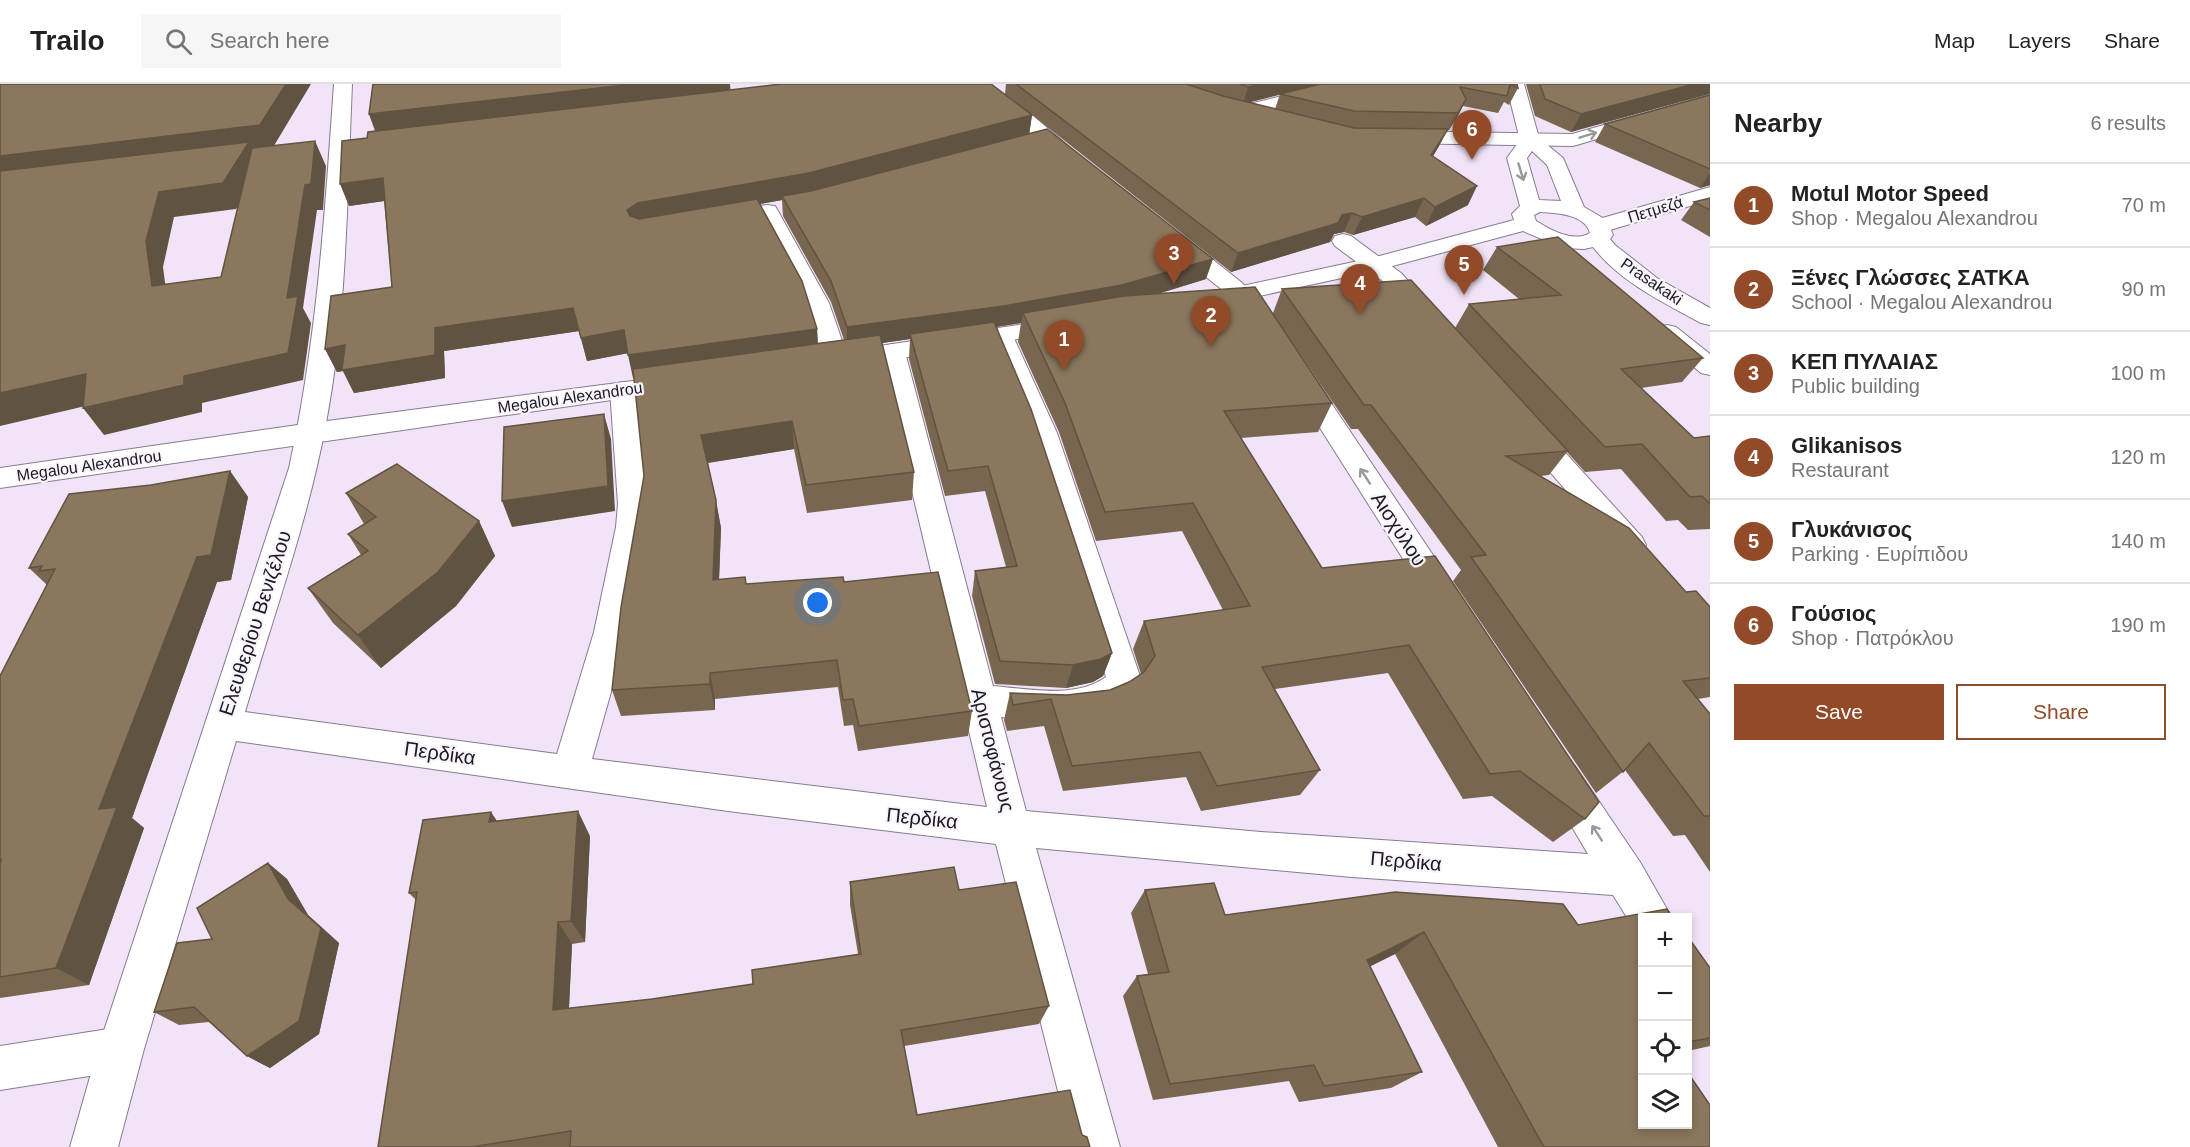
<!DOCTYPE html>
<meta charset="utf-8">
<style>
:root{--surface:#fff;--page:#f6f6f6;--text:#222;--muted:#767676;--line:#e0e0e0;--accent:#924a28}
body{margin:0;font-family:Helvetica,sans-serif;background:var(--page);color:var(--text)}
.controls{position:absolute;right:18px;bottom:18px;display:grid;overflow:hidden;border-radius:0px;box-shadow:0 3px 9px #0003}
.controls button{width:54px;height:54px;display:grid;place-items:center;padding:0;border:0;border-bottom:2px solid var(--line);background:var(--surface);color:var(--text);font:30px sans-serif}
.you{position:absolute;left:818px;top:519px;width:21px;height:21px;margin:-15px;border:4px solid #fff;border-radius:50%;background:#1a73e8;box-shadow:0 0 0 9px #1a73e833}
.badge{display:grid;place-items:center;width:39px;height:39px;border-radius:50%;background:var(--accent);color:#fff;font-size:20px;font-weight:700}
.pin{position:absolute;translate:-50% -50px;filter:drop-shadow(0 2px 3px #0008)}
.pin::after{content:'';position:absolute;top:32px;width:21px;height:18px;background:inherit;clip-path:polygon(0 0,100% 0,50% 100%)}
.list{margin:0;padding:0;list-style:none}
h2{display:flex;justify-content:space-between;align-items:center;height:78px;margin:0;padding:0 24px;font-size:26px}
h2 small{font-size:20px;font-weight:400;color:var(--muted)}
.list li{display:grid;grid-template-columns:39px 1fr auto;gap:18px;align-items:center;box-sizing:border-box;height:84px;padding:0 24px;border-top:2px solid var(--line)}
.list b{display:block;font-size:22px;white-space:nowrap}
.list p{margin:0;font-size:20px;white-space:nowrap;color:var(--muted)}
.list em{font-size:20px;font-style:normal;color:var(--muted)}
.actions{display:flex;gap:12px;padding:18px 24px}
.actions a{flex:1;padding:14px 0;border:2px solid var(--accent);border-radius:0px;text-align:center;font-size:21px;color:var(--accent)}
.actions .main{background:var(--accent);color:#fff}
.icon{flex:none;width:33px;height:33px;fill:none;stroke:currentColor;stroke-width:2;stroke-linecap:round;stroke-linejoin:round}
.map{position:relative;flex:none;width:1710px;height:1063px;overflow:hidden}
header{display:flex;align-items:center;gap:36px;box-sizing:border-box;height:84px;padding:0 30px;background:var(--surface);border-bottom:2px solid var(--line)}
header strong{font-size:28px}
nav{display:flex;gap:33px;margin-inline-start:auto;font-size:21px}
.search{width:420px;height:54px;background:var(--page);display:flex;align-items:center;gap:15px;box-sizing:border-box;padding:0 21px;border-radius:0px;color:var(--muted);font-size:22px}
main{display:flex}
aside{flex:1;background:var(--surface)}
.map>svg:first-child{display:block}
.lines{fill:none;stroke-linecap:round;stroke-linejoin:round}
.pedestrian-casing{stroke:#877b8e;stroke-width:2}
.minor-casing{stroke:#877b8e;stroke-width:2}
.tertiary-casing{stroke:#877b8e;stroke-width:2}
.pedestrian{fill:#fff;fill-rule:evenodd}
.minor{fill:#fff;fill-rule:evenodd}
.tertiary{fill:#fff;fill-rule:evenodd}
.wall{fill:#786650;fill-rule:evenodd}
.shaded-wall{fill:#615341}
.building{fill:#8b775d;stroke:#615341;stroke-width:1.5}
.oneway{stroke:#99989b}
.labels{text-anchor:middle;stroke-width:4.5;stroke-linejoin:round;paint-order:stroke}
.far-street-label{font-size:16px;fill:#1d1920;stroke:#faf5fd}
.street-label{font-size:20px;fill:#1d1920;stroke:#faf5fd}
</style>
<header>
<strong>Trailo</strong>
<div class="search"><svg class="icon" aria-label="search" viewBox="0 0 24 24"><circle cx="10" cy="10" r="6"/><path d="M15 15l6 6"/></svg>Search here</div>
<nav><a>Map</a><a>Layers</a><a>Share</a></nav>
</header>
<main>
<div class="map">
<svg width="1710" height="1063" viewBox="0 0 1710 1063">
<rect width="100%" height="100%" fill="#f1e4f9"/>
<g class="lines">
<!-- pedestrian casing -->
<g class="pedestrian-casing">
<path id="pedestrian" d="M 121,943 L 136,950 L 143,965 L 136,980 L 121,987 L 0,1006 L 0,962 Z"/>
</g>
<!-- minor casing -->
<g class="minor-casing">
<path id="minor" d="M 334,0 L 352,0 C 347,113 347,228 326,339 C 308,437 273,533 245,628 L 557,670 L 594,548 L 616,443 L 618,420 L 610,306 L 614,300 L 623,298 L 632,300 L 636,306 L 648,420 L 646,443 L 628,548 L 592,675 L 987,723 L 879,268 L 883,263 L 892,260 L 901,263 L 905,268 L 993,602 C 1029,605 1075,615 1106,593 L 1029,349 L 989,252 L 992,247 L 1001,245 L 1010,247 L 1013,252 L 1057,349 L 1142,598 C 1120,643 1043,637 1001,633 L 1026,727 L 1261,748 L 1588,770 L 1543,694 L 1549,682 L 1562,677 L 1575,682 L 1640,778 L 1672,834 L 1642,834 L 1642,851 L 1636,848 L 1613,811 L 1352,793 L 1036,764 L 1120,1063 L 1072,1063 L 996,760 L 728,727 L 236,657 L 144,965 L 118,1063 L 70,1063 L 98,965 L 289,384 C 317,257 325,129 334,0 Z
M 967,0 L 988,0 L 1030,29 L 1084,76 L 1081,80 L 1067,80 Z
M 1331,0 L 1361,0 L 1358,4 L 1244,33 L 1235,27 L 1237,23 Z
M 1710,11 L 1710,22 L 1573,62 L 1400,59 L 1390,53 L 1400,47 L 1572,50 Z
M 1710,103 L 1710,116 L 1600,149 L 1592,147 L 1589,142 L 1592,137 Z
M 767,121 L 775,122 L 778,127 L 829,219 L 849,277 L 845,282 L 836,285 L 827,282 L 823,277 L 805,219 L 756,127 L 759,122 Z
M 1175,150 L 1183,152 L 1241,198 L 1273,231 L 1276,236 L 1273,241 L 1264,243 L 1255,241 L 1225,208 L 1167,162 L 1164,157 L 1167,152 Z
M 1343,150 L 1351,152 L 1401,189 L 1434,225 L 1437,230 L 1434,235 L 1425,237 L 1416,235 L 1385,199 L 1335,162 L 1332,157 L 1335,152 Z
M 1302,287 L 1311,289 L 1453,501 L 1458,510 L 1453,519 L 1442,522 L 1431,519 L 1289,295 L 1293,289 Z
M 1530,338 L 1540,341 L 1642,453 L 1646,461 L 1642,469 L 1631,472 L 1620,469 L 1520,353 L 1516,347 L 1520,341 Z"/>
</g>
<!-- tertiary casing -->
<g class="tertiary-casing">
<path id="tertiary" d="M 1506,0 L 1524,0 L 1539,54 L 1563,74 L 1584,123 L 1608,137 L 1613,151 L 1610,155 L 1615,161 L 1657,194 L 1710,224 L 1710,241 L 1701,239 C 1664,219 1620,198 1593,163 L 1584,165 L 1563,164 L 1523,147 L 1374,187 L 1213,222 L 1205,220 L 1201,215 L 1205,210 L 1372,174 L 1514,136 L 1512,130 L 1520,122 L 1507,74 L 1520,56 ZM 1532,67 L 1547,81 L 1561,117 L 1539,116 L 1527,74 ZM 1540,128 C 1556,129 1585,130 1590,149 C 1573,159 1551,146 1536,137 L 1534,131 Z
M 1064,234 L 1073,236 L 1076,241 L 1073,246 L 840,284 L 831,281 L 827,276 L 831,271 L 840,268 Z
M 1667,241 L 1676,243 L 1710,270 L 1710,291 L 1701,289 L 1658,253 L 1655,248 L 1658,243 Z
M 679,291 L 688,293 L 692,299 L 688,305 L 0,404 L 0,384 L 312,339 Z"/>
</g>
<!-- pedestrian -->
<use href="#pedestrian" class="pedestrian"/>
<!-- minor -->
<use href="#minor" class="minor"/>
<!-- tertiary -->
<use href="#tertiary" class="tertiary"/>
</g>
<!-- wall -->
<path class="wall" d="M 373,0 L 730,0 L 730,6 L 1005,10 L 1006,0 L 1517,0 L 1518,4 L 1509,21 L 1504,18 L 1498,29 L 1463,22 L 1449,46 L 1447,46 L 1439,62 L 1433,72 L 1468,121 L 1426,142 L 1415,133 L 1353,151 L 1344,148 L 1334,150 L 1330,158 L 1231,188 L 1032,31 L 1029,50 L 1206,195 L 1158,210 L 1273,229 L 1282,205 L 1455,244 L 1469,220 L 1519,215 L 1483,186 L 1497,163 L 1703,274 L 1682,298 L 1641,304 L 1694,354 L 1710,352 L 1710,445 L 1688,446 L 1678,436 L 1666,437 L 1621,385 L 1585,388 L 1567,368 L 1549,391 L 1540,392 L 1686,508 L 1710,523 L 1710,613 L 1698,615 L 1710,630 L 1710,788 L 1685,751 L 1673,752 L 1625,686 L 1596,709 L 1453,497 L 1461,486 L 1358,345 L 1351,345 L 1283,245 L 1332,319 L 1318,348 L 1241,354 L 1322,484 L 1435,472 L 1585,735 L 1553,758 L 1492,712 L 1463,715 L 1388,589 L 1275,605 L 1320,686 L 1300,711 L 1201,727 L 1186,693 L 1063,707 L 1044,642 L 1007,647 L 1004,636 L 1010,609 L 1067,611 L 1110,606 L 1129,598 L 1141,590 L 1133,565 L 1144,537 L 1223,526 L 1182,447 L 1096,457 L 1059,348 L 1018,258 L 1021,239 L 997,243 L 1112,569 L 1103,592 L 1093,598 L 1066,604 L 995,600 L 972,512 L 975,487 L 1006,483 L 985,407 L 945,412 L 909,275 L 910,255 L 882,259 L 914,388 L 912,416 L 807,429 L 794,365 L 708,379 L 721,444 L 719,495 L 746,500 L 844,498 L 972,627 L 968,652 L 858,667 L 853,641 L 844,642 L 838,603 L 715,615 L 715,626 L 621,632 L 612,606 L 644,392 L 634,294 L 628,269 L 587,277 L 579,247 L 444,267 L 445,294 L 354,309 L 343,287 L 337,288 L 325,265 L 392,203 L 384,117 L 349,122 L 367,54 L 375,47 L 369,30 ZM 1280,10 L 1275,25 L 1249,18 ZM 782,116 L 783,132 L 831,218 L 844,256 L 818,259 L 817,245 L 760,120 Z
M 1526,0 L 1710,0 L 1571,48 L 1535,32 Z
M 1710,11 L 1710,101 L 1700,104 L 1595,58 L 1605,40 Z
M 1710,114 L 1710,153 L 1681,136 L 1694,118 Z
M 230,387 L 248,413 L 231,496 L 217,498 L 132,734 L 144,744 L 89,901 L 0,914 L 0,592 L 47,501 L 29,484 Z
M 346,409 L 479,437 L 495,472 L 456,522 L 381,584 L 333,539 L 308,504 L 361,471 L 348,450 L 364,440 Z
M 497,737 L 590,752 L 585,858 L 572,860 L 569,924 L 652,915 L 753,900 L 858,870 L 850,821 L 850,798 L 959,806 L 1049,922 L 1039,940 L 904,962 L 917,1031 L 1082,1051 L 567,1063 L 378,1063 L 416,816 L 409,809 Z
M 268,779 L 287,795 L 308,831 L 339,859 L 319,950 L 270,984 L 247,972 L 209,938 L 179,941 L 154,928 L 212,855 Z
M 1145,806 L 1225,831 L 1395,808 L 1642,1041 L 1710,1063 L 1498,1063 L 1395,870 L 1370,882 L 1422,988 L 1391,1004 L 1299,1018 L 1289,997 L 1153,1016 L 1123,912 L 1137,892 L 1148,890 L 1131,829 Z
M 1688,853 L 1710,884 L 1710,962 L 1688,967 Z"/>
<!-- shaded-wall -->
<path class="shaded-wall" d="M 286,0 L 311,0 L 236,125 L 174,133 L 163,183 L 169,229 L 152,202 L 0,100 L 0,72 Z
M 634,0 L 730,0 L 731,11 L 378,53 L 369,30 Z
M 1259,0 L 1322,0 L 1243,20 L 1248,3 Z
M 1694,0 L 1710,0 L 1710,10 L 1571,48 L 1581,30 Z
M 1466,15 L 1458,32 L 1449,46 L 1458,29 Z
M 1032,31 L 1029,52 L 810,111 L 782,112 L 782,116 L 642,141 L 631,148 L 627,126 L 638,119 Z
M 1448,45 L 1439,62 L 1423,89 L 1431,71 Z
M 315,57 L 326,82 L 323,126 L 317,126 L 303,224 L 311,239 L 303,296 L 202,319 L 202,328 L 104,351 L 83,324 L 184,292 L 287,214 L 305,101 Z
M 1710,89 L 1710,101 L 1700,104 Z
M 383,94 L 391,116 L 349,122 L 340,100 Z
M 1477,102 L 1468,121 L 1426,142 L 1435,123 Z
M 1424,114 L 1415,133 L 1353,151 L 1362,133 Z
M 1352,129 L 1344,148 L 1334,150 L 1330,158 L 1231,188 L 1238,169 L 1342,131 Z
M 1213,175 L 1206,195 L 1117,222 L 1023,229 L 1021,239 L 912,255 L 910,250 L 910,255 L 847,264 L 847,243 Z
M 573,224 L 579,247 L 444,267 L 445,294 L 354,309 L 343,287 L 337,288 L 325,265 L 435,244 Z
M 817,245 L 818,268 L 633,294 L 628,271 Z
M 624,246 L 629,269 L 587,277 L 581,254 Z
M 86,290 L 107,317 L 0,342 L 0,309 Z
M 604,330 L 611,355 L 615,427 L 512,443 L 502,417 Z
M 792,337 L 794,365 L 706,379 L 701,351 Z
M 230,387 L 248,413 L 231,496 L 217,498 L 132,734 L 144,744 L 89,901 L 56,884 L 99,725 Z
M 716,416 L 721,444 L 718,523 L 713,496 Z
M 479,437 L 495,472 L 456,522 L 381,584 L 358,551 Z
M 1112,569 L 1103,592 L 1093,598 L 1066,604 L 1073,581 Z
M 710,589 L 715,615 L 715,626 L 710,600 Z
M 578,727 L 590,752 L 585,858 L 571,837 Z
M 491,728 L 507,752 L 489,738 Z
M 268,779 L 287,795 L 308,831 L 339,859 L 319,950 L 270,984 L 247,972 L 288,815 Z
M 558,838 L 572,860 L 568,944 L 553,926 Z
M 1424,848 L 1395,870 L 1341,897 L 1367,876 Z"/>
<!-- building -->
<path class="building" d="M 0,0 L 286,0 L 260,41 L 0,72 Z
M 373,0 L 634,0 L 369,30 Z
M 781,0 L 991,0 L 1032,31 L 809,89 L 638,119 L 627,126 L 630,132 L 639,135 L 757,115 L 802,197 L 817,245 L 628,271 L 624,246 L 581,254 L 573,224 L 435,244 L 435,271 L 342,286 L 345,261 L 325,265 L 331,212 L 392,203 L 383,94 L 340,100 L 342,57 L 367,54 L 368,48 Z
M 1016,0 L 1186,0 L 1223,12 L 1354,44 L 1448,45 L 1431,71 L 1477,102 L 1435,123 L 1424,114 L 1362,133 L 1352,129 L 1342,131 L 1338,139 L 1238,169 Z
M 1240,0 L 1259,0 L 1248,3 Z
M 1321,0 L 1517,0 L 1518,4 L 1510,0 L 1507,12 L 1460,3 L 1466,15 L 1458,29 L 1354,27 L 1280,10 Z
M 1540,0 L 1694,0 L 1581,30 L 1545,15 Z
M 1710,11 L 1710,85 L 1605,40 Z
M 1047,45 L 1213,175 L 1122,201 L 1004,222 L 847,243 L 831,197 L 782,112 L 811,107 Z
M 315,57 L 311,100 L 305,101 L 287,214 L 298,212 L 288,269 L 184,292 L 184,301 L 83,324 L 86,290 L 0,309 L 0,87 L 249,58 L 223,99 L 159,108 L 146,157 L 152,202 L 221,193 L 252,64 Z
M 1710,114 L 1710,126 L 1694,118 Z
M 1558,153 L 1703,274 L 1621,285 L 1694,354 L 1710,352 L 1710,420 L 1702,412 L 1690,413 L 1642,360 L 1605,363 L 1469,220 L 1561,211 L 1497,163 Z
M 1411,196 L 1568,367 L 1506,372 L 1629,444 L 1686,508 L 1696,507 L 1710,523 L 1710,594 L 1683,597 L 1710,630 L 1710,732 L 1704,732 L 1649,659 L 1623,688 L 1471,473 L 1486,471 L 1371,321 L 1364,321 L 1282,205 Z
M 1255,203 L 1332,319 L 1224,327 L 1322,484 L 1435,472 L 1599,718 L 1585,735 L 1520,687 L 1490,690 L 1409,561 L 1262,583 L 1320,686 L 1217,702 L 1200,668 L 1072,682 L 1051,615 L 1013,621 L 1010,609 L 1067,611 L 1110,606 L 1129,598 L 1144,588 L 1155,572 L 1144,537 L 1250,522 L 1193,419 L 1105,428 L 1065,319 L 1023,229 L 1124,212 Z
M 994,238 L 1031,325 L 1112,569 L 1101,575 L 1073,581 L 1000,577 L 975,487 L 1017,482 L 988,382 L 948,387 L 910,250 Z
M 880,251 L 914,388 L 806,401 L 792,337 L 701,351 L 716,416 L 713,496 L 745,493 L 746,500 L 843,493 L 844,498 L 938,488 L 972,627 L 859,642 L 853,615 L 843,616 L 837,576 L 710,589 L 710,600 L 612,606 L 621,523 L 644,392 L 633,285 Z
M 604,330 L 608,402 L 502,417 L 504,343 Z
M 397,380 L 479,437 L 438,488 L 358,551 L 308,504 L 368,467 L 348,450 L 376,433 L 346,409 Z
M 230,387 L 211,471 L 197,473 L 99,725 L 117,723 L 56,884 L 0,893 L 0,780 L 1,776 L 0,777 L 0,592 L 55,485 L 39,487 L 42,482 L 29,484 L 69,410 L 151,401 Z
M 578,727 L 571,837 L 558,838 L 553,926 L 652,915 L 753,900 L 752,886 L 861,870 L 850,798 L 954,783 L 959,806 L 1016,798 L 1049,922 L 901,946 L 917,1031 L 1070,1006 L 1082,1051 L 1087,1053 L 1090,1063 L 570,1063 L 571,1047 L 472,1063 L 378,1063 L 417,808 L 409,809 L 423,736 L 491,728 L 489,738 Z
M 268,779 L 288,815 L 321,844 L 299,937 L 247,972 L 194,923 L 154,928 L 177,859 L 212,855 L 197,824 Z
M 1214,799 L 1225,831 L 1395,808 L 1563,820 L 1578,841 L 1667,825 L 1673,834 L 1642,834 L 1642,1041 L 1688,1041 L 1688,989 L 1710,1021 L 1710,1063 L 1544,1063 L 1424,848 L 1367,876 L 1422,988 L 1324,1002 L 1314,981 L 1170,1000 L 1137,892 L 1169,888 L 1145,806 Z
M 1688,853 L 1710,884 L 1710,954 L 1688,958 Z"/>
<!-- one-way arrows -->
<defs><path id="oneway-shaft" d="M-6 0H5M1.5-3L5.5 0L1.5 3" fill="none" stroke-width="1.6" stroke-linecap="round" stroke-linejoin="round" transform="scale(1.5)"/></defs>
<g class="oneway">
<use href="#oneway-shaft" transform="translate(1588 51) rotate(-17)"/>
<use href="#oneway-shaft" transform="translate(1521 88) rotate(73)"/>
<use href="#oneway-shaft" transform="translate(1365 392) rotate(-123)"/>
<use href="#oneway-shaft" transform="translate(1597 749) rotate(-123)"/>
</g>
<g class="labels">
<!-- far-street labels -->
<g class="far-street-label">
<text transform="translate(1655 125) rotate(-17)" y="6">Πετμεζά</text>
<text transform="translate(1652 197) rotate(34)" y="6">Prasakaki</text>
<text transform="translate(570 313) rotate(-8)" y="6">Megalou Alexandrou</text>
<text transform="translate(89 381) rotate(-8)" y="6">Megalou Alexandrou</text>
</g>
<!-- street labels -->
<g class="street-label">
<text transform="translate(1399 445) rotate(57)" y="7">Αισχύλου</text>
<text transform="translate(255 539) rotate(-72)" y="7">Ελευθερίου Βενιζέλου</text>
<text transform="translate(993 666) rotate(76)" y="7">Αριστοφάνους</text>
<text transform="translate(440 669) rotate(8)" y="7">Περδίκα</text>
<text transform="translate(922 734) rotate(6)" y="7">Περδίκα</text>
<text transform="translate(1406 777) rotate(5)" y="7">Περδίκα</text>
</g>
</g>
</svg>
<div class="controls">
<button>+</button>
<button>−</button>
<button><svg class="icon" aria-label="locate" viewBox="0 0 24 24"><circle cx="12" cy="12" r="6"/><path d="M12 2v4M12 18v4M2 12h4M18 12h4"/></svg></button>
<button><svg class="icon" aria-label="layers" viewBox="0 0 24 24"><path d="M12 4l9 5-9 5-9-5zM3 14l9 5 9-5"/></svg></button>
</div>
<div class="you"></div>
<div class="pin badge" style="left:1064px;top:286px">1</div>
<div class="pin badge" style="left:1211px;top:262px">2</div>
<div class="pin badge" style="left:1174px;top:200px">3</div>
<div class="pin badge" style="left:1360px;top:230px">4</div>
<div class="pin badge" style="left:1464px;top:211px">5</div>
<div class="pin badge" style="left:1472px;top:76px">6</div>
</div>
<aside>
<h2>Nearby<small>6 results</small></h2>
<ul class="list">
<li><span class="badge">1</span><div><b>Motul Motor Speed</b><p>Shop · Megalou Alexandrou</p></div><em>70 m</em></li>
<li><span class="badge">2</span><div><b>Ξένες Γλώσσες ΣΑΤΚΑ</b><p>School · Megalou Alexandrou</p></div><em>90 m</em></li>
<li><span class="badge">3</span><div><b>ΚΕΠ ΠΥΛΑΙΑΣ</b><p>Public building</p></div><em>100 m</em></li>
<li><span class="badge">4</span><div><b>Glikanisos</b><p>Restaurant</p></div><em>120 m</em></li>
<li><span class="badge">5</span><div><b>Γλυκάνισος</b><p>Parking · Ευρίπιδου</p></div><em>140 m</em></li>
<li><span class="badge">6</span><div><b>Γούσιος</b><p>Shop · Πατρόκλου</p></div><em>190 m</em></li>
</ul>
<div class="actions"><a class="main">Save</a><a>Share</a></div>
</aside>
</main>
